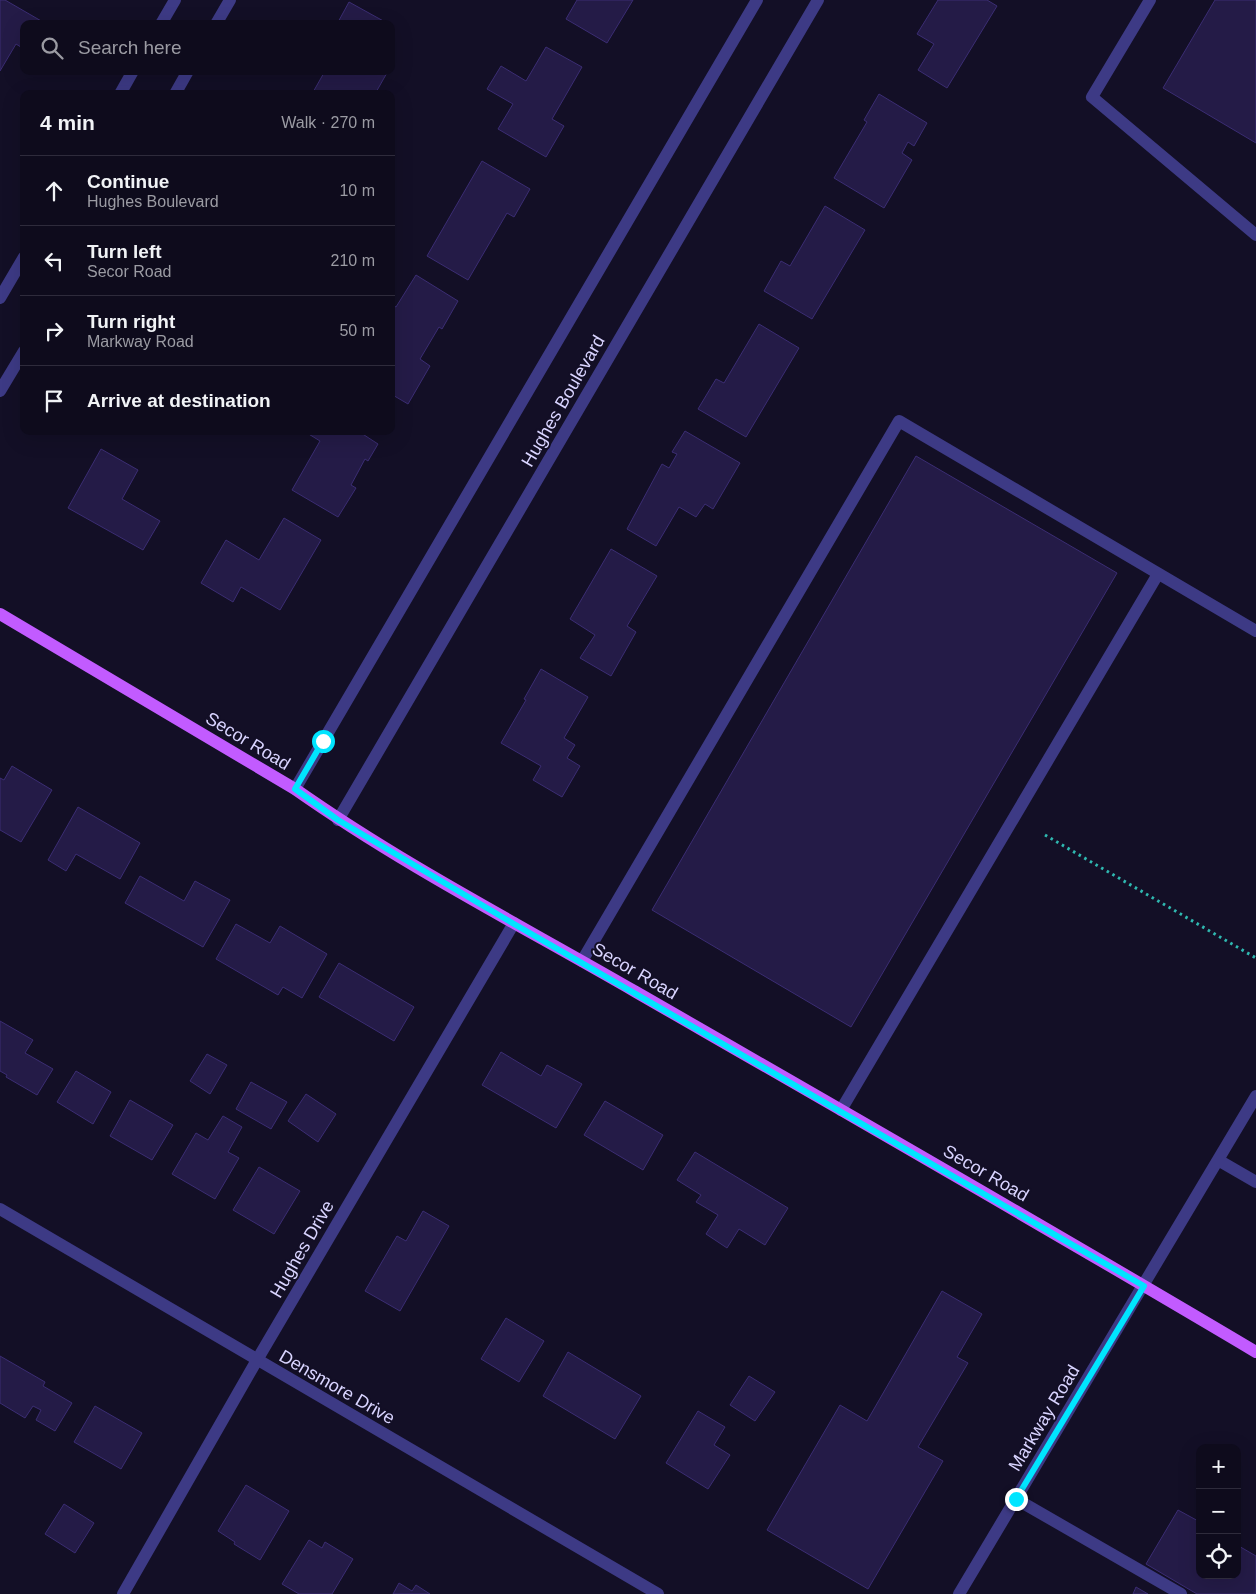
<!DOCTYPE html>
<meta charset="utf-8">
<style>
:root{--surface:#0e0b1c;--page:#171425;--text:#f1f3f6;--muted:#9b9ba3;--line:#2e2b3b}
body{margin:0;font-family:Helvetica,sans-serif;background:var(--page);color:var(--text)}
.controls{position:absolute;right:15px;bottom:15px;display:grid;overflow:hidden;border-radius:10px;box-shadow:0 5px 20px #0002}
.controls button{width:45px;height:45px;display:grid;place-items:center;padding:0;border:0;border-bottom:1px solid var(--line);background:var(--surface);color:var(--text);font:25px sans-serif}
.stop{position:absolute;width:15px;height:15px;margin:-11px;border:4px solid #00e5ff;border-radius:50%;background:#fff}
.stop.end{background:#00e5ff;border-color:#fff;box-shadow:0 1px 5px #0008}
.list{margin:0;padding:0;list-style:none}
h2{display:flex;justify-content:space-between;align-items:center;height:65px;margin:0;padding:0 20px;font-size:21px}
h2 small{font-size:16px;font-weight:400;color:var(--muted)}
.list li{display:grid;grid-template-columns:32px 1fr auto;gap:15px;align-items:center;box-sizing:border-box;height:70px;padding:0 20px;border-top:1px solid var(--line)}
.list b{display:block;font-size:19px;white-space:nowrap}
.list p{margin:0;font-size:16px;white-space:nowrap;color:var(--muted)}
.list em{font-size:16px;font-style:normal;color:var(--muted)}
.icon{flex:none;width:28px;height:28px;fill:none;stroke:currentColor;stroke-width:2;stroke-linecap:round;stroke-linejoin:round}
.map{position:relative;flex:none;width:1256px;height:1594px;overflow:hidden}
.search{position:absolute;background:var(--surface);box-shadow:0 5px 20px #0002;left:20px;top:20px;width:375px;height:55px;display:flex;align-items:center;gap:12px;box-sizing:border-box;padding:0 18px;border-radius:10px;color:var(--muted);font-size:19px}
.panel{position:absolute;background:var(--surface);box-shadow:0 5px 20px #0002;left:20px;top:90px;width:375px;height:345px;border-radius:10px}
.map>svg:first-child{display:block}
.building{fill:#241b47;stroke:#3b2d73}
.lines{fill:none;stroke-linecap:round;stroke-linejoin:round}
.path{stroke:#2fb8b0;stroke-width:3;stroke-dasharray:2.5 4;stroke-linecap:butt}
.minor{stroke:#3d3a85;stroke-width:12}
.major{stroke:#c25bff;stroke-width:12}
.route{stroke:#00e5ff;stroke-width:6}
.labels{text-anchor:middle;stroke-width:4;stroke-linejoin:round;paint-order:stroke}
.street-label{font-size:18px;fill:#d9d4ff;stroke:#130f26}
</style>
<div class="map">
<svg width="1256" height="1594" viewBox="0 0 1256 1594">
<rect width="100%" height="100%" fill="#130f26"/>
<!-- building -->
<path class="building" d="M 0,0 L 5,0 L 43,22 L 42,24 L 24,24 L 24,49 L 16,44 L 0,71 Z
M 577,0 L 633,0 L 607,43 L 566,19 Z
M 938,0 L 987,0 L 997,6 L 947,88 L 918,70 L 934,44 L 917,34 Z
M 1215,0 L 1256,0 L 1256,143 L 1163,88 Z
M 349,2 L 387,23 L 386,24 L 337,24 Z
M 546,47 L 582,67 L 552,119 L 564,126 L 546,157 L 498,129 L 513,104 L 487,89 L 501,66 L 526,81 Z
M 325,71 L 388,71 L 375,94 L 312,94 Z
M 879,94 L 927,123 L 914,146 L 908,142 L 902,153 L 912,160 L 884,208 L 834,178 L 867,122 L 864,120 Z
M 482,161 L 530,189 L 514,217 L 507,213 L 468,280 L 427,256 Z
M 825,206 L 865,230 L 812,319 L 764,291 L 781,261 L 790,266 Z
M 416,275 L 458,301 L 442,329 L 439,327 L 420,359 L 430,366 L 408,404 L 391,394 L 391,304 L 396,307 Z
M 759,324 L 799,348 L 746,437 L 698,409 L 716,379 L 724,383 Z
M 308,431 L 358,431 L 378,444 L 368,461 L 365,459 L 351,485 L 356,488 L 338,517 L 292,490 L 320,441 L 307,433 Z
M 685,431 L 740,463 L 713,509 L 705,504 L 696,517 L 679,507 L 656,546 L 627,529 L 662,464 L 669,468 L 677,454 L 672,452 Z
M 101,449 L 138,470 L 122,499 L 160,521 L 143,550 L 68,508 Z
M 916,456 L 1117,573 L 851,1027 L 652,910 Z
M 284,518 L 321,540 L 280,610 L 241,587 L 233,602 L 201,583 L 226,540 L 259,560 Z
M 611,549 L 657,576 L 627,626 L 636,632 L 611,676 L 580,658 L 595,635 L 570,619 Z
M 541,669 L 588,697 L 564,738 L 575,745 L 567,758 L 580,766 L 562,797 L 533,780 L 541,766 L 501,743 L 526,700 L 524,699 Z
M 12,766 L 52,790 L 21,842 L 0,830 L 0,778 L 4,780 Z
M 78,807 L 140,843 L 120,879 L 76,854 L 66,871 L 48,860 Z
M 140,876 L 184,901 L 195,881 L 230,900 L 203,947 L 125,903 Z
M 236,924 L 270,943 L 280,926 L 327,954 L 302,998 L 283,987 L 278,995 L 216,959 Z
M 339,963 L 414,1007 L 394,1041 L 319,997 Z
M 0,1021 L 33,1040 L 25,1053 L 53,1069 L 37,1095 L 6,1077 L 7,1075 L 0,1071 Z
M 501,1052 L 541,1076 L 547,1065 L 582,1084 L 556,1128 L 482,1085 Z
M 207,1054 L 227,1065 L 210,1094 L 190,1081 Z
M 76,1071 L 111,1092 L 93,1124 L 57,1102 Z
M 251,1082 L 287,1102 L 271,1129 L 236,1109 Z
M 306,1094 L 336,1114 L 318,1142 L 288,1121 Z
M 130,1100 L 173,1125 L 152,1160 L 110,1136 Z
M 605,1101 L 663,1135 L 643,1170 L 584,1135 Z
M 223,1116 L 242,1127 L 228,1152 L 239,1158 L 215,1199 L 172,1174 L 196,1133 L 208,1140 Z
M 695,1152 L 788,1208 L 765,1245 L 739,1229 L 727,1248 L 706,1234 L 718,1215 L 696,1202 L 701,1195 L 677,1180 Z
M 259,1167 L 300,1191 L 274,1234 L 233,1210 Z
M 423,1211 L 449,1226 L 400,1311 L 365,1291 L 397,1236 L 406,1241 Z
M 942,1291 L 982,1314 L 957,1357 L 968,1363 L 918,1447 L 943,1461 L 868,1589 L 767,1530 L 840,1405 L 867,1421 Z
M 506,1318 L 544,1341 L 519,1382 L 481,1359 Z
M 568,1352 L 641,1396 L 615,1439 L 543,1396 Z
M 0,1356 L 45,1382 L 43,1386 L 72,1403 L 55,1431 L 36,1420 L 41,1410 L 33,1406 L 25,1418 L 0,1403 Z
M 749,1376 L 775,1392 L 755,1421 L 730,1405 Z
M 95,1406 L 142,1433 L 121,1469 L 74,1442 Z
M 698,1411 L 725,1427 L 714,1445 L 730,1455 L 708,1489 L 666,1463 Z
M 246,1485 L 289,1511 L 260,1560 L 234,1544 L 235,1542 L 218,1531 Z
M 64,1504 L 94,1523 L 75,1553 L 45,1534 Z
M 1178,1510 L 1200,1522 L 1200,1575 L 1237,1575 L 1237,1545 L 1256,1556 L 1256,1594 L 1197,1594 L 1146,1564 Z
M 309,1540 L 322,1548 L 325,1542 L 353,1559 L 332,1594 L 299,1594 L 282,1584 Z
M 399,1583 L 412,1591 L 416,1585 L 430,1594 L 393,1594 Z
M 1136,1587 L 1148,1594 L 1133,1594 Z"/>
<g class="lines">
<!-- path -->
<path class="path" d="M 1045,835 L 1256,958"/>
<!-- minor -->
<path class="minor" d="M 1150,0 L 1092,97 L 1256,235
M 161,24 L 175,0
M 216,24 L 230,0
M 120,94 L 133,71
M 175,94 L 188,71
M 0,298 L 24,257
M 0,391 L 24,351
M 295,789 L 757,0
M 338,820 L 818,0
M 582,961 L 899,421 L 1256,631
M 841,1110 L 1158,574
M 1218,1160 L 1256,1182
M 0,1209 L 658,1594
M 1016,1499 L 1181,1594
M 123,1594 L 257,1360 L 514,923
M 959,1594 L 1256,1096"/>
<!-- major -->
<path class="major" d="M 0,614 L 295,789 C 403,865 522,926 636,992 C 843,1111 1051,1230 1256,1352"/>
</g>
<g class="lines">
<!-- route -->
<path class="route" d="M 323,741 L 295,789 L 338,820 L 514,924 L 1144,1286 L 1016,1499"/>
</g>
<g class="labels">
<!-- street labels -->
<g class="street-label">
<text transform="translate(563 401) rotate(-60)" y="6">Hughes Boulevard</text>
<text transform="translate(248 741) rotate(31)" y="6">Secor Road</text>
<text transform="translate(635 971) rotate(30)" y="6">Secor Road</text>
<text transform="translate(986 1173) rotate(30)" y="6">Secor Road</text>
<text transform="translate(302 1249) rotate(-60)" y="6">Hughes Drive</text>
<text transform="translate(337 1387) rotate(30)" y="6">Densmore Drive</text>
<text transform="translate(1044 1418) rotate(-59)" y="6">Markway Road</text>
</g>
</g>
</svg>
<div class="controls">
<button>+</button>
<button>−</button>
<button><svg class="icon" aria-label="locate" viewBox="0 0 24 24"><circle cx="12" cy="12" r="6"/><path d="M12 2v4M12 18v4M2 12h4M18 12h4"/></svg></button>
</div>
<div class="stop" style="left:323px;top:741px"></div>
<div class="stop end" style="left:1016px;top:1499px"></div>
<div class="search"><svg class="icon" aria-label="search" viewBox="0 0 24 24"><circle cx="10" cy="10" r="6"/><path d="M15 15l6 6"/></svg>Search here</div>
<section class="panel">
<h2>4 min<small>Walk · 270 m</small></h2>
<ul class="list">
<li><svg class="icon" aria-label="ahead" viewBox="0 0 24 24"><path d="M12 20V5M6 11l6-6 6 6"/></svg><div><b>Continue</b><p>Hughes Boulevard</p></div><em>10 m</em></li>
<li><svg class="icon" aria-label="left" viewBox="0 0 24 24"><path d="M17 20v-9H6M10 6l-5 5 5 5"/></svg><div><b>Turn left</b><p>Secor Road</p></div><em>210 m</em></li>
<li><svg class="icon" aria-label="right" viewBox="0 0 24 24"><path d="M7 20v-9h11M14 6l5 5-5 5"/></svg><div><b>Turn right</b><p>Markway Road</p></div><em>50 m</em></li>
<li><svg class="icon" aria-label="arrive" viewBox="0 0 24 24"><path d="M6 21V4h12l-3 4 3 4H6"/></svg><div><b>Arrive at destination</b></div></li>
</ul>
</section>
</div>
